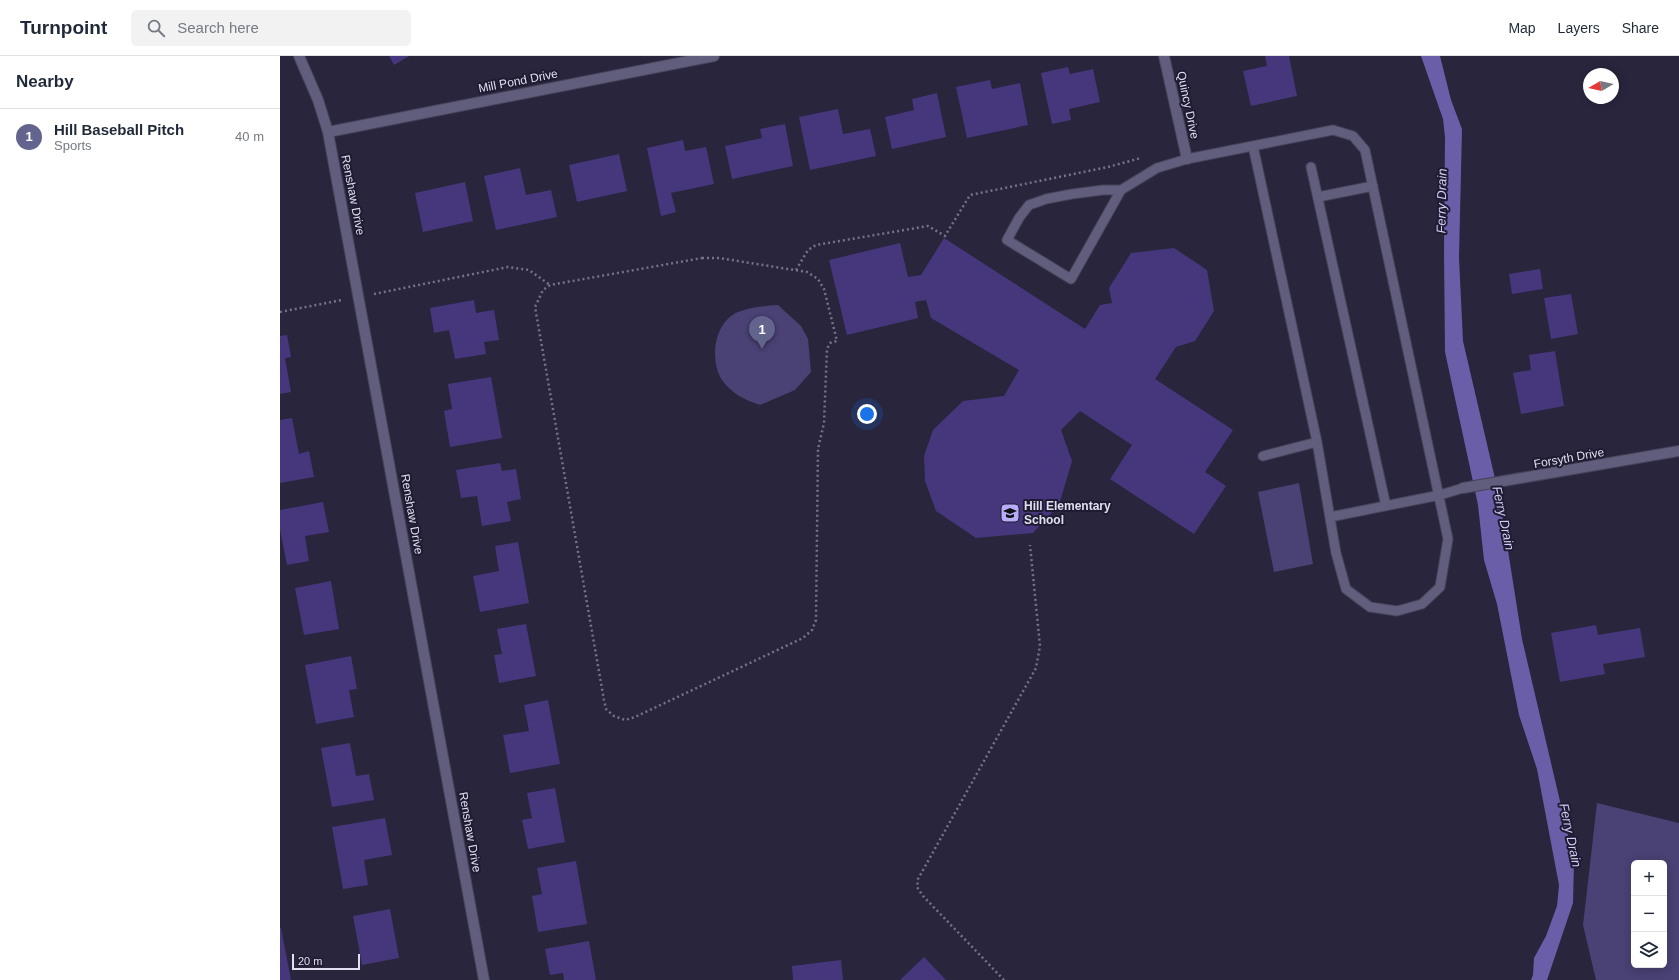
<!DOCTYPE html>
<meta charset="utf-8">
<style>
:root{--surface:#fff;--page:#f2f2f3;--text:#1f2937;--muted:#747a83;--line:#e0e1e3;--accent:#63648e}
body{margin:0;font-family:Helvetica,sans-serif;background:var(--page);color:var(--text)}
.controls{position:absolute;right:12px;bottom:12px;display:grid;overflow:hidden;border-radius:6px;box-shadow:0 2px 10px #0003}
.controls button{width:36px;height:36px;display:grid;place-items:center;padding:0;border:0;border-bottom:1px solid var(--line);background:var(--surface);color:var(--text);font:20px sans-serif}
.compass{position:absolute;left:1303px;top:12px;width:36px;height:36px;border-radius:50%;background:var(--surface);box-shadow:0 2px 10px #0003;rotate:261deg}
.scale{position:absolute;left:12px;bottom:10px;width:68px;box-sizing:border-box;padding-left:4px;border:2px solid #e0dfef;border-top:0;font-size:11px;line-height:14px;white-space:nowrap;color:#e0dfef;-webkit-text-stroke:3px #1f1b32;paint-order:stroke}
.you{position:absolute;left:587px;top:358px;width:14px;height:14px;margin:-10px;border:3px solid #fff;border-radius:50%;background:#1a73e8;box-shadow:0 0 0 6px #1a73e833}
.badge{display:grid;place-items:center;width:26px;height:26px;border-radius:50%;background:var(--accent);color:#fff;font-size:13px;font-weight:700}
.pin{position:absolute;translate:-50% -33px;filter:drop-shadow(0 1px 2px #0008)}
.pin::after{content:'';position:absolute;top:21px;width:14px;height:12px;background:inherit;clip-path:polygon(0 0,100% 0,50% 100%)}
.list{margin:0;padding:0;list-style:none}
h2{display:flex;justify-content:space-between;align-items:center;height:52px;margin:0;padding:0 16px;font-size:17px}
h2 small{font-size:13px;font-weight:400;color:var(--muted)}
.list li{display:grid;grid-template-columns:26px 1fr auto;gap:12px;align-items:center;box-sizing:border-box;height:56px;padding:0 16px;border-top:1px solid var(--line)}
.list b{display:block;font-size:15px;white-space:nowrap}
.list p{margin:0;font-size:13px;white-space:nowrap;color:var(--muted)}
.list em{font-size:13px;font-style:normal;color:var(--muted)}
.icon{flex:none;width:22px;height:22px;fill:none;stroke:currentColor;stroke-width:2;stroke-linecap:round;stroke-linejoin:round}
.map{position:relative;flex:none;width:1399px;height:924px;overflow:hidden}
header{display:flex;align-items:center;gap:24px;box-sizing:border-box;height:56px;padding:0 20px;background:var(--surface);border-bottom:1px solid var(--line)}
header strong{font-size:19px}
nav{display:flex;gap:22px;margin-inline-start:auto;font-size:14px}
.search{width:280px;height:36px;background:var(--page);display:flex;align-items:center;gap:10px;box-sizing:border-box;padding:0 14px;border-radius:6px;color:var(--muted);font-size:15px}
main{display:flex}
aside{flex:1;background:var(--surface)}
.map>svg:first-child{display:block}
.green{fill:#4a4174;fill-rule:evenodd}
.water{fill:#6b5ea8}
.building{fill:#46377d}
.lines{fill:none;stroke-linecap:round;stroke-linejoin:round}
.lane-casing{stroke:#454359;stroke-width:11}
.street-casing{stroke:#454359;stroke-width:12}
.path{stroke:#767488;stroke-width:2.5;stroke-dasharray:2 3;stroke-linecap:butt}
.lane{stroke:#615d7d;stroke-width:9}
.street{stroke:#615d7d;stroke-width:10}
.labels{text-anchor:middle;stroke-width:4;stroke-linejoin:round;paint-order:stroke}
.street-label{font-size:12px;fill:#e0dfef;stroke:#1f1b32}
.poi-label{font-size:12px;font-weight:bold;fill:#e0dfef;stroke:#1f1b32;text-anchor:start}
.water-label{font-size:13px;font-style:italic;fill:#d2cef7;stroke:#1f1b32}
</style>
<header>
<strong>Turnpoint</strong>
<div class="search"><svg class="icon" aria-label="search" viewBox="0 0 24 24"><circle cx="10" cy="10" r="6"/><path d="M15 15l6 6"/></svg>Search here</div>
<nav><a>Map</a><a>Layers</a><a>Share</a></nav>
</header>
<main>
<aside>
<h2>Nearby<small></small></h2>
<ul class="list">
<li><span class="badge">1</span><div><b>Hill Baseball Pitch</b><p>Sports</p></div><em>40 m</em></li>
</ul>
</aside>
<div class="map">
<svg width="1399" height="924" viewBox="0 0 1399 924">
<rect width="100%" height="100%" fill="#28253d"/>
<!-- green -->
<path class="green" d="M 498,249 L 521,270 L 528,283 L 531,316 L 515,334 L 480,349 C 465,344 452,338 442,324 C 429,304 434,266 458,256 C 470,251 485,250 498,249 Z
M 1019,427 L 1033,508 L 994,516 L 978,436 Z
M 1317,747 L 1399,767 L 1399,924 L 1316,924 L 1303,869 ZM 1354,807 L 1384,807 L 1384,909 L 1354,909 Z"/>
<!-- water -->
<path class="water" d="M 1141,0 L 1160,0 L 1171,44 L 1182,73 L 1179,202 L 1183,285 L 1220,444 L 1242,583 L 1294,805 L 1293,847 L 1267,924 L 1251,924 L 1253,919 L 1254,902 L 1266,880 L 1277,850 L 1279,829 L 1257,713 L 1239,659 L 1217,548 L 1204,504 L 1198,449 L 1165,296 L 1164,197 L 1165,81 L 1163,63 Z"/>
<!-- building -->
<path class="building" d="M 109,0 L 129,0 L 114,9 Z
M 985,0 L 1009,0 L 1017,40 L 971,50 L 963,15 L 987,10 Z
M 788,11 L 790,18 L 813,13 L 820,46 L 789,53 L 791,64 L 772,68 L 761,17 Z
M 710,24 L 712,33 L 740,27 L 748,69 L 687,82 L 676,31 Z
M 657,37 L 666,81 L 612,93 L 605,61 L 634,54 L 632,43 Z
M 558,53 L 563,78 L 590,73 L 596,100 L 530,114 L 519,61 Z
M 505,68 L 513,110 L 452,123 L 445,90 L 482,82 L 480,73 Z
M 403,84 L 405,95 L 426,91 L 434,128 L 391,137 L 396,156 L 381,160 L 367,92 Z
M 339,98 L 347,135 L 297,146 L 289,109 Z
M 240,112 L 246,139 L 271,134 L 277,161 L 216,174 L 204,120 Z
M 185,126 L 193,165 L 143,176 L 135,137 Z
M 664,182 L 805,273 L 820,249 L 832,247 L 829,232 L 851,197 L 894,192 L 927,214 L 934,255 L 915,285 L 896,291 L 875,323 L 953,374 L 925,416 L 946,430 L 914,478 L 830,423 L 852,389 L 800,355 L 781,374 L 792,405 L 779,449 L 753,477 L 696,482 L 656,455 L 645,425 L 644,400 L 653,374 L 683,345 L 724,340 L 739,314 L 651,262 L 646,244 L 635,246 L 638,262 L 567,279 L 549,204 L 620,187 L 628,221 L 641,219 Z
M 1260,213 L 1263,233 L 1232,238 L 1229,218 Z
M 1291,238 L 1298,278 L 1271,283 L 1264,242 Z
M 194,244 L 196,257 L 214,254 L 219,284 L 204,286 L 206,298 L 175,303 L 169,274 L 154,277 L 150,252 Z
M 7,279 L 11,301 L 5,302 L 11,336 L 0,338 L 0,280 Z
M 1275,295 L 1284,350 L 1241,358 L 1233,317 L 1251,314 L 1249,299 Z
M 211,321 L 222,382 L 170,391 L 164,355 L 172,353 L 168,328 Z
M 12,362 L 19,398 L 29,395 L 34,421 L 0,427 L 0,364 Z
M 220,407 L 222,415 L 236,413 L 241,443 L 227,446 L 231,465 L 202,470 L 197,440 L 181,442 L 176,414 Z
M 43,446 L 49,476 L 25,480 L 29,505 L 7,509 L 0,474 L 0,454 Z
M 238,486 L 249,547 L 200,556 L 193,520 L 219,515 L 215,490 Z
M 51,525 L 59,573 L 24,579 L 15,532 Z
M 246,568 L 256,620 L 219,627 L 214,599 L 222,598 L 217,573 Z
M 1316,569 L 1318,579 L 1360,572 L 1365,601 L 1323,608 L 1325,618 L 1280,626 L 1271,577 Z
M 71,600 L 77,633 L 69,634 L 74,661 L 36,668 L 25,609 Z
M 268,644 L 280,708 L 230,717 L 223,679 L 249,675 L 244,649 Z
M 70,687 L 76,720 L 89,718 L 94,744 L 52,751 L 41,692 Z
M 275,732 L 285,786 L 248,793 L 242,764 L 252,762 L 247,737 Z
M 105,762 L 112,799 L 84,804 L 88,829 L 63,833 L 52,771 Z
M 296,805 L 307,868 L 258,876 L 252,840 L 262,838 L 257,812 Z
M 110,853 L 119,902 L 82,909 L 73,860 Z
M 0,872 L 1,872 L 11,924 L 0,924 Z
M 309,885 L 316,924 L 284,924 L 283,917 L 270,919 L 265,893 Z
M 644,901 L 666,924 L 620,924 Z
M 561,904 L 563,924 L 513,924 L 512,910 Z"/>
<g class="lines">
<!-- lane casing -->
<g class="lane-casing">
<path id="lane" d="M 1031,111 L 1106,450
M 841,134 L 791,223 L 727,184 L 739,162 L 749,149 L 766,143 L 792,138 L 823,134 L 841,134 L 877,112 L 907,103 L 1053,74 L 1073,80 L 1085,94 L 1168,483 L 1160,531 L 1142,548 L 1117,555 L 1090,551 L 1066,533 L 1056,497 L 1037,386 L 973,90
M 1038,141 L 1093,130
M 983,400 L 1037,386
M 1050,461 L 1160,439 L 1183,432"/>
</g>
<!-- street casing -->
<g class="street-casing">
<path id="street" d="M 19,0 L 38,44 L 48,76 L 204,924
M 884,0 L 907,103
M 48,76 L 434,0
M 1183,432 L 1399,395"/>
</g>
<!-- path -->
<path class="path" d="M 422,202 L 439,202 L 527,216 L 538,223 L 544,233 L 557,285 L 550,287 L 547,293 L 544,367 L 538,393 L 536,564 L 532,574 L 523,582 L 355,661 L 345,664 L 334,660 L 326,653 L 324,644 L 255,251 L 263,234 L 270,229 Z
M 516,214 L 528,194 L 536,189 L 648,170 L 665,180 L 690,139 L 828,111 L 861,102
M 94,238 L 228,211 L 249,214 L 270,229
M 0,256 L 62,244
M 724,924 L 643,840 L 637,831 L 638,823 L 756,612 L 760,590 L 750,489"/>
<!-- lane -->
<use href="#lane" class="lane"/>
<!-- street -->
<use href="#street" class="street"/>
</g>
<!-- icons -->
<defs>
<g id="school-square" transform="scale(1)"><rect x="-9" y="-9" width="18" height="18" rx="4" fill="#b6acf8" stroke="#1f1b32"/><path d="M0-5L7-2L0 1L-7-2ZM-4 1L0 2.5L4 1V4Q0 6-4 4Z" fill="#111"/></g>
</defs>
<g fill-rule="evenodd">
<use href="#school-square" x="730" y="457"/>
</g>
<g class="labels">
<!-- street labels -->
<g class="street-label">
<text transform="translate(238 25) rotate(-11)" y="4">Mill Pond Drive</text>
<text transform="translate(908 49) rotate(78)" y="4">Quincy Drive</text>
<text transform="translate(73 139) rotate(79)" y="4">Renshaw Drive</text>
<text transform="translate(1289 402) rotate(-10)" y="4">Forsyth Drive</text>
<text transform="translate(132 458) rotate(80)" y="4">Renshaw Drive</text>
<text transform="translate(190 776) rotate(80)" y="4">Renshaw Drive</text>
</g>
<!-- poi labels -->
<g class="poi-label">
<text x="744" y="454">Hill Elementary<tspan x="744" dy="14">School</tspan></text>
</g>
<!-- water labels -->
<g class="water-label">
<text transform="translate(1161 145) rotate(-89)" y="5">Ferry Drain</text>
<text transform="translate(1224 462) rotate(78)" y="5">Ferry Drain</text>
<text transform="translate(1291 779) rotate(78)" y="5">Ferry Drain</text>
</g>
</g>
</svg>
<div class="controls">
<button>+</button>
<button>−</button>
<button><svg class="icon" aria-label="layers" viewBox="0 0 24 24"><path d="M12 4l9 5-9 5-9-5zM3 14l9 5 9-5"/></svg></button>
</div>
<svg class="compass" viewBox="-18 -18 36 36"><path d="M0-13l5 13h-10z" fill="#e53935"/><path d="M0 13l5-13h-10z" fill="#747a83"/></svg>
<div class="scale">20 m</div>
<div class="you"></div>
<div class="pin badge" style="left:482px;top:293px">1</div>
</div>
</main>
